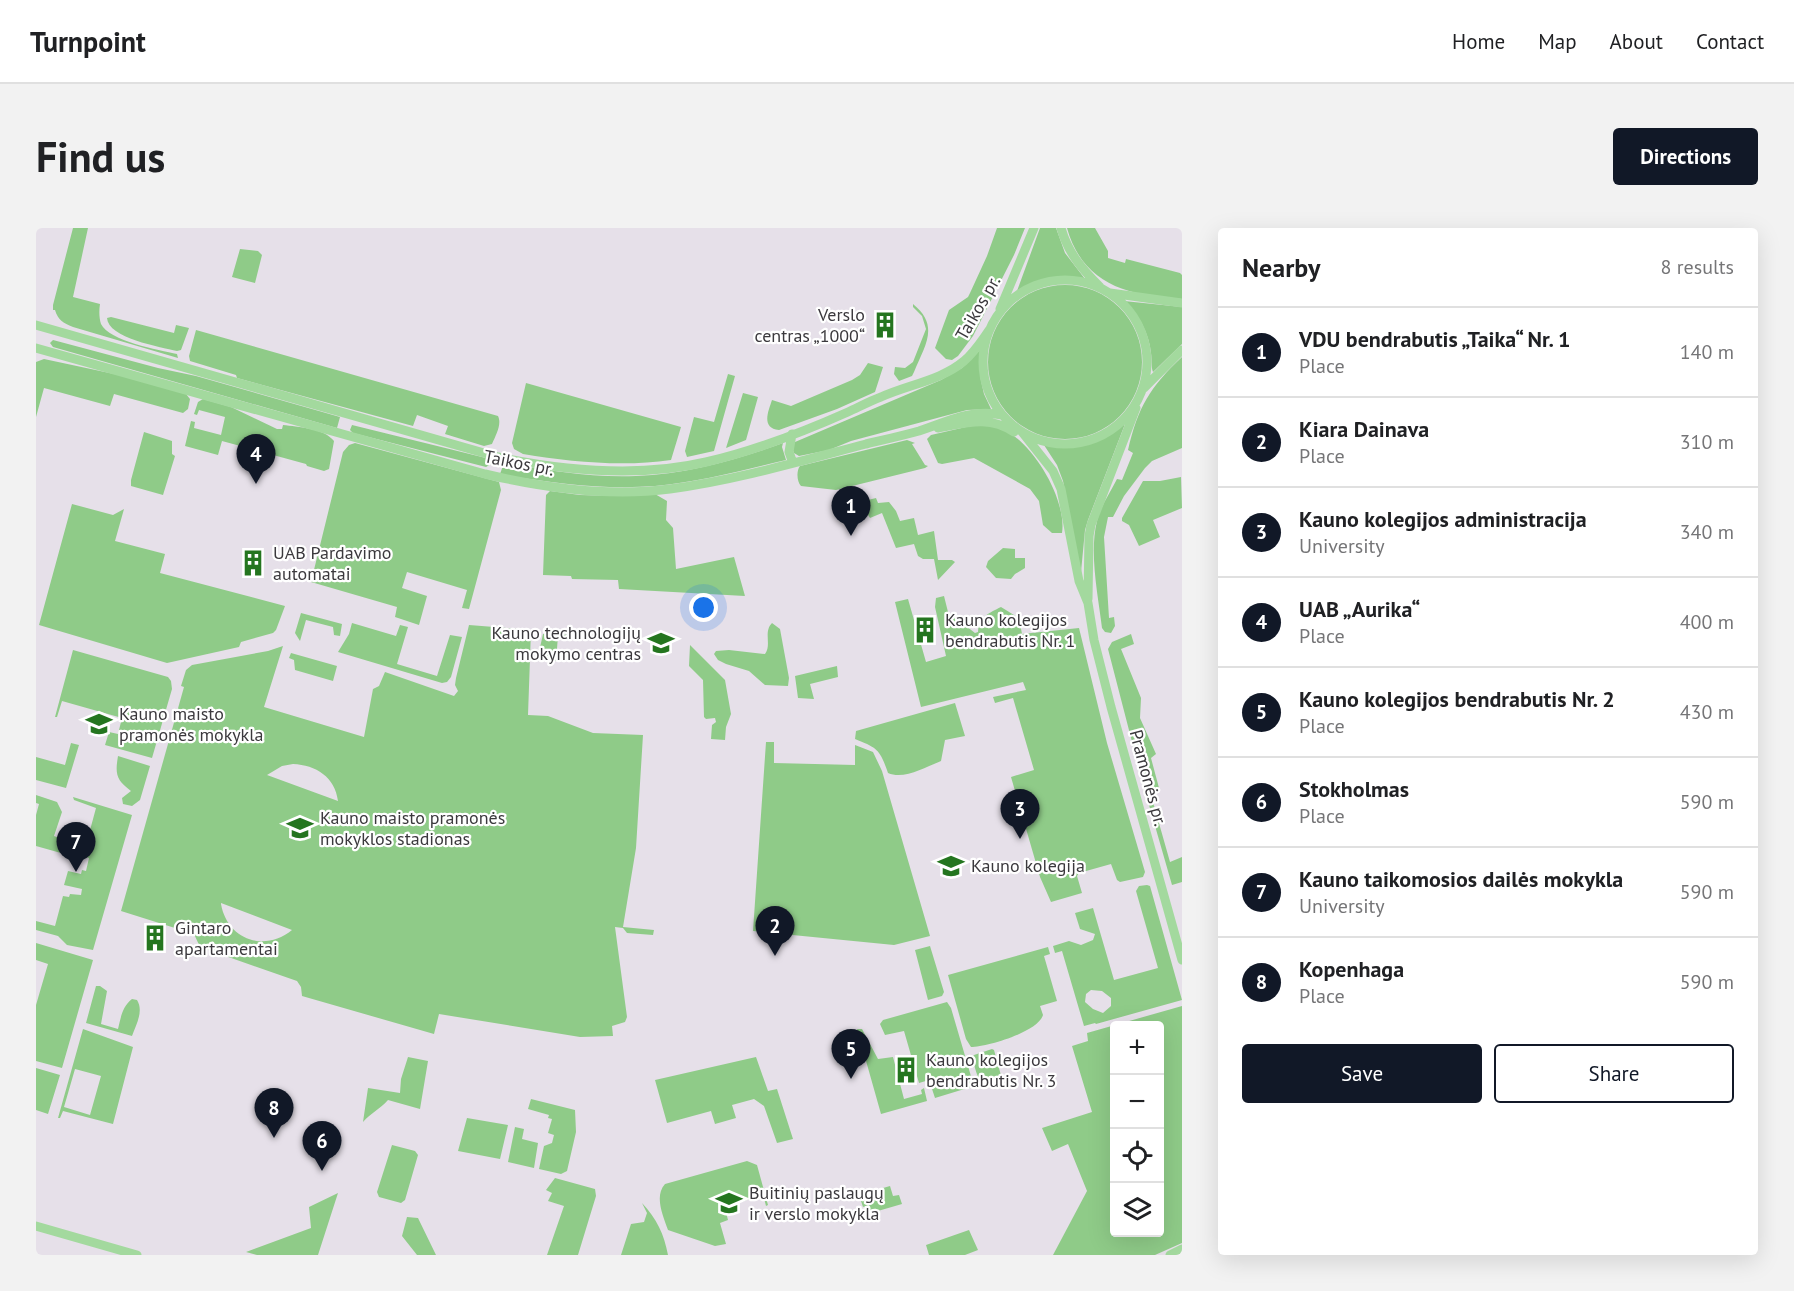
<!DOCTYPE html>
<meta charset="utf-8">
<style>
:root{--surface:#fff;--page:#f2f2f2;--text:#202124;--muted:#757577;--line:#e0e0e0;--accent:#111827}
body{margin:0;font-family:"PT Sans",sans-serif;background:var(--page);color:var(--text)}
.controls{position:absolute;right:18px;bottom:18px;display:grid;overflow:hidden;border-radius:6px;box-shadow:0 6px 24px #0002}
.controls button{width:54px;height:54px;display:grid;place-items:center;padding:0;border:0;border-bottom:2px solid var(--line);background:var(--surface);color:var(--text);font:30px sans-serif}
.you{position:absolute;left:668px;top:380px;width:21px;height:21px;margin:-15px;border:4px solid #fff;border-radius:50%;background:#1a73e8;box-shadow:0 0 0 9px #1a73e833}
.badge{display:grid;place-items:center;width:39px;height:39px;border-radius:50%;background:var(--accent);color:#fff;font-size:20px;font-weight:700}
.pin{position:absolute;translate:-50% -50px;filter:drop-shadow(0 2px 3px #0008)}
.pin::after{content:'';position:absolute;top:32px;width:21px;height:18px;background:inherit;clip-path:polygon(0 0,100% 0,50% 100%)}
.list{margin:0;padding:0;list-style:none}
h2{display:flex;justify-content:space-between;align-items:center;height:78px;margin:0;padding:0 24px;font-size:26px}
h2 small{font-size:20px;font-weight:400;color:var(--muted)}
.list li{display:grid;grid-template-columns:39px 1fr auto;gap:18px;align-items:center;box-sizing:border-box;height:90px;padding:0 24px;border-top:2px solid var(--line)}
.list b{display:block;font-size:22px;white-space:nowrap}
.list p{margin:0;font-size:20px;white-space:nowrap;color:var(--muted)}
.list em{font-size:20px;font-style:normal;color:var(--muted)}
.actions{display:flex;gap:12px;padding:18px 24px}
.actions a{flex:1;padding:14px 0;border:2px solid var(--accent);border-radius:6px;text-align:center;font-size:21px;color:var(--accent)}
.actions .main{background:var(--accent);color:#fff}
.icon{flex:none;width:33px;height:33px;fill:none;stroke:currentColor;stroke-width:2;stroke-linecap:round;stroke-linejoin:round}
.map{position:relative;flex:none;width:1146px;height:1027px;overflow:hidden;border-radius:6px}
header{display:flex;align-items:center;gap:36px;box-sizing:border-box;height:84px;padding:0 30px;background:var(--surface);border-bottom:2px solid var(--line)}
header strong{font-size:28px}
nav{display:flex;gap:33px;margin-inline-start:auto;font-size:21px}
.intro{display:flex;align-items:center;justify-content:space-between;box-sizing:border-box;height:144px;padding:0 36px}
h1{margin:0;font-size:42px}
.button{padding:15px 27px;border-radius:6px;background:var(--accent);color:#fff;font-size:21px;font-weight:700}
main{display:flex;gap:36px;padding:0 36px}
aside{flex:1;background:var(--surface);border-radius:6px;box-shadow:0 6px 24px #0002}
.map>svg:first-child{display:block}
.green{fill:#8fcb88;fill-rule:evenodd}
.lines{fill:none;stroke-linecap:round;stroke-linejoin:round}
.major{stroke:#a3d99e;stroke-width:9}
.labels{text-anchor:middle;stroke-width:4.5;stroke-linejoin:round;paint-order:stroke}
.street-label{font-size:18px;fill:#3b393d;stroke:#fff}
.poi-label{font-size:18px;fill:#3b393d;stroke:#fff;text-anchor:start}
</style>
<header>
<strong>Turnpoint</strong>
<nav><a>Home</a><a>Map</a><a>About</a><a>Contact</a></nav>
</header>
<div class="intro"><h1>Find us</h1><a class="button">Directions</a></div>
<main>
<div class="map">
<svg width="1146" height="1027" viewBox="0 0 1146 1027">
<rect width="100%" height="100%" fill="#e6e0e9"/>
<!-- green -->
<path class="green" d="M 37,0 L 52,0 L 37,69 L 64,76 C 63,82 63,90 65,96 C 73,113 123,122 141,126 L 142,130 L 37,99 C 27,95 22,92 19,82 L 17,82 L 17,77 Z
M 961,0 L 989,0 L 978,27 L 937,108 L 922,128 L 916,132 L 910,131 L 899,120 L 913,82 L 932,69 L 934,65 L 951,28 Z
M 1004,0 L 1020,0 L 1029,25 L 1049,51 C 1024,46 1003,51 981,63 Z
M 1031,0 L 1059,0 L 1072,23 L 1072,30 L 1089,35 L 1090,31 L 1144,45 L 1146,47 L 1146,71 C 1093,68 1047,57 1031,0 Z
M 204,21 L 222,23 L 226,27 L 219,55 L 196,49 Z
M952 134a77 77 0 1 1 154 0a77 77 0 1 1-154 0Z
M 1088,73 L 1146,79 L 1146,116 L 1117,144 C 1115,139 1116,132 1115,125 C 1113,105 1103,87 1088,73 Z
M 877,76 C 904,98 889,117 878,144 L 876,148 L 863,153 L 858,146 L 859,139 L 869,140 L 877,134 L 890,101 L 886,88 L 877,79 Z
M 75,89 L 138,105 L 140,97 L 153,100 L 145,122 L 141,123 C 124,119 72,110 71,90 Z
M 160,102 L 462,188 C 466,196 460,207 456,216 L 448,218 L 409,206 L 412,198 L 381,187 L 377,198 L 201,150 L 200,147 L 154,133 L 153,128 Z
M 17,112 L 122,140 L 160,148 L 304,189 L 301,200 L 17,119 L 14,115 Z
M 944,122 L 944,148 L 948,166 L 955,181 L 931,182 L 815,213 L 793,222 L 763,228 L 758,225 L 756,220 L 759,214 L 905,152 L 926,140 Z
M 1146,129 L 1146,220 L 1116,233 L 1109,240 L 1088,268 L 1077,289 L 1072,289 L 1068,309 L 1073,390 L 1078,389 L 1079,398 L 1075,405 L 1069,404 L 1066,400 C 1062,367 1053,325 1061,293 C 1065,277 1074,265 1081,251 L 1086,252 L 1097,225 L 1092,222 C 1102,179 1114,159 1146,129 Z
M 8,131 L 83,147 L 150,166 L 154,171 L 152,181 L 147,185 L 78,166 L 74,178 L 8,160 L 0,189 L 0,134 Z
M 832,135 L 847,139 L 839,164 L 801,181 L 743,202 C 725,200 732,184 736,172 L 755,178 L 816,152 L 824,147 Z
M 692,146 L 699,148 L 678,223 L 651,229 L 649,223 L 658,189 L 678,194 Z
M 490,155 L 645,199 L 635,232 C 587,239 535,234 487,226 L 478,221 L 476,215 Z
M 707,165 L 722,169 L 710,212 L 690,220 Z
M 167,171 L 195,179 L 241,201 L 246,201 L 247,197 C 262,199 288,200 298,213 L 293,241 L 288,243 L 271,238 L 270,236 L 186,213 L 182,227 L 149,218 L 155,193 L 159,194 L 158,200 L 185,207 L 189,189 L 163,182 L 161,187 L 158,186 L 162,174 Z
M 943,196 C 952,198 963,198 970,203 C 999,218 1031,273 1026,305 L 1016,305 L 1007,297 L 1003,273 L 994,261 L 938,230 L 906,236 L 902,235 L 891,211 L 895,207 Z
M 1089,196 L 1052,292 L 1049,302 L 1045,344 L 1027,253 L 1021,237 L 1008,217 C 1040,222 1064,215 1089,196 Z
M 316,197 L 454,231 L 455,236 L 450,239 L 317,205 L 314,202 Z
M 108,204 L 136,213 L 136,226 L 139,228 L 127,267 L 95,258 L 95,252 Z
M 871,212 L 879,215 L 876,216 L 889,237 L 892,238 L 889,240 L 800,262 L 765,258 C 761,254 760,243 764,238 Z
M 319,215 L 463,254 L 465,262 L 433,381 L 426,380 L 431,362 L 371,344 L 366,360 L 391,368 L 383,397 L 359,389 L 361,379 L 275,354 L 307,224 L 313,217 Z
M 747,215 L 746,219 L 750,232 C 707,242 663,254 619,258 C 567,262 515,255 464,246 L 468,235 C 511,242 556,250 600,248 C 650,246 700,232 747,215 Z
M 1145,249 L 1146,280 L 1117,292 L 1124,309 L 1103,318 L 1093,297 L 1086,293 L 1086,290 L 1107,253 L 1124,253 Z
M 514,263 L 544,267 L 578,268 L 619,266 L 631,273 L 630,292 L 637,300 L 640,341 L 698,329 L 709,368 L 583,361 L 582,352 L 536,351 L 535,348 L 507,347 L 510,267 Z
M 840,270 L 842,275 L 853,274 L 860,283 L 864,293 L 878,290 L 882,307 L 898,303 L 902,332 L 916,332 L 919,334 L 902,352 L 898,331 L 887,331 L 882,328 L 878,316 L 860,320 L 846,285 L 834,290 L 827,279 L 832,272 Z
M 36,276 L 77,287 L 88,281 L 79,313 L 129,326 L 124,345 L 249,378 L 240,402 L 237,405 L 205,414 L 203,419 L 131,435 L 3,397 Z
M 967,320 L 979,321 L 979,330 L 989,330 L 989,340 L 979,346 L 975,351 L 960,350 L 950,339 L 952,333 Z
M 908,368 L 912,384 L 939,405 L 942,404 C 943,389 953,385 965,379 L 983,390 L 986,406 L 1043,400 L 1071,515 L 1109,644 L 1107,649 L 1084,654 L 1081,652 L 1075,636 L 1043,645 L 1041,648 L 1046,665 L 1015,674 L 1004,649 L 975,549 L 998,542 L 977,470 L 959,475 L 957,469 L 990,462 L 987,454 L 885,479 L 859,374 L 872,371 L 890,434 L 910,428 L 899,379 L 900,370 Z
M 265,385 L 306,396 L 304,408 L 298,407 L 297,399 L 270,392 L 264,413 L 259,405 Z
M 316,395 L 360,408 L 364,397 L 372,399 L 361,436 L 401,448 L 414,407 L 426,409 L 415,449 L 411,454 L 406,455 L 302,424 L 313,406 Z
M 736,395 L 744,401 L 753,450 L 752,458 L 729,457 L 713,443 L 690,436 L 682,432 L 678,426 L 680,423 L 693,422 L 729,426 C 736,417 727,404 736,395 Z
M 433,397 L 495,402 L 492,487 L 512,488 L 557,505 L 607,507 L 600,620 L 587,699 L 618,702 L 617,707 L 591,705 L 587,700 L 579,699 L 591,789 L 589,794 L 576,798 L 577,808 L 544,809 L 403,786 L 398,806 L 266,768 L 265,759 L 261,753 L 164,719 L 158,706 L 85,683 L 148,459 L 145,458 L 150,442 L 156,437 L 232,423 L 247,418 L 228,479 L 328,509 L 337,461 L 343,458 L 349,444 L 418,468 L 422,463 L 419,457 L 420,450 ZM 257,536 C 280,537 299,549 302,573 L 231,547 L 246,538 ZM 185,676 L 185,675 L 256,702 C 228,725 191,711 185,676 Z
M 507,406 L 601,409 L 601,412 L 522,408 L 520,433 L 507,431 L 503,424 Z
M 1095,406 L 1098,416 L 1085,421 L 1105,470 L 1104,490 L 1120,526 L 1115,530 L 1123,560 L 1117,565 L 1109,564 L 1072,421 L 1076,414 Z
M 654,417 L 689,452 L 695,486 L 690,499 L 689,512 L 675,511 L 676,497 L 680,494 L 679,490 L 670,491 L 668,489 L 667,452 L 653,438 Z
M 37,422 L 132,449 L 135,453 L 136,461 L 116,530 L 69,517 L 73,504 L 82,506 L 86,490 L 26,473 L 21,489 L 19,489 Z
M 255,425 L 301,438 L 297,453 L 259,442 L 258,432 L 253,430 Z
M 801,438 L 802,449 L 774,456 L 778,471 L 762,470 L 759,448 Z
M 919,475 L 929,508 L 909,512 L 905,533 C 890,539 868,552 852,545 C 844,522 842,520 819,511 L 820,503 Z
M 730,514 L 738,514 L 738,535 L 819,537 L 819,517 L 837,524 L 846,543 L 894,708 L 858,717 L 717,703 Z
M 35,515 L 43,517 L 30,560 L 0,552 L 0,529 L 29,537 Z
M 82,528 L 114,538 L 104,572 L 96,578 L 87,576 L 86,570 L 95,563 C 80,552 79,546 82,528 Z
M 0,567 L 21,574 L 26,584 L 18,608 L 26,611 L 23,620 L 32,624 L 32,627 L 0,618 L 0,587 L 3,576 L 0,575 Z
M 37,569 L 96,587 L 57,722 L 31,717 L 22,708 L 0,702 L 0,693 L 19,698 L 27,668 L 33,669 L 34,666 L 45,667 L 46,661 L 28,657 L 32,643 L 45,646 L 46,642 L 50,643 L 53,630 L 40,626 L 43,615 L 50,617 L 60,580 L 38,572 Z
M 1117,574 L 1134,634 L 1146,629 L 1146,654 L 1136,657 L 1113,577 Z
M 1111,657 L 1114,658 L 1146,772 L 1060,796 L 1059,795 L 1048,798 L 1026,723 L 1019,725 L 1017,718 L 1033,713 L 1045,717 L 1057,712 L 1059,706 L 1044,701 L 1039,685 L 1057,680 L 1078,752 L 1122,740 L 1100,663 L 1103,658 ZM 1055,762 L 1066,763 L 1075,770 L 1075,778 L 1067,785 L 1057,781 L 1049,774 L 1050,766 Z
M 0,715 L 57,732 L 26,840 L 0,833 L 0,777 L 12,736 L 0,732 Z
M 894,718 L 908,764 L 906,768 L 892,772 L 879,722 Z
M 1012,719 L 1014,726 L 1008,728 L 1021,773 L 1004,778 L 1007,787 C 1002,804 951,819 935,819 L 930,811 L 912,747 Z
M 60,758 L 64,758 L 71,763 L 65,796 L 82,801 C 85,789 86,779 96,771 L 101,772 C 108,783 100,797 96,808 L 50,795 Z
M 911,774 L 915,780 L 937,855 L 935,859 L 899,870 L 893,852 L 883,855 L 868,803 L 849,807 L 844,796 L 847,792 Z
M 1146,778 L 1146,1015 L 1119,1027 L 1017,1027 L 1051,963 L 1032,916 L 1016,923 L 1006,900 L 1056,884 L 1036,818 L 1052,813 L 1051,805 ZM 1078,798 L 1124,798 L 1124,1004 L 1078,1004 Z
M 47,801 L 97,819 L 77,896 L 27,883 L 24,890 L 22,890 ZM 39,841 L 65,848 L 54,887 L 28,879 Z
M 821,801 L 826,801 L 842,831 L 857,829 L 868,871 L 886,866 L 885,862 L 888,860 L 891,873 L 845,886 Z
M 956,821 L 958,822 L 966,851 C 941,858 943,852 936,830 L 938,827 Z
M 372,829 L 392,833 L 384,881 L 352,872 C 344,881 335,885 327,894 L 332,860 L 364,865 L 365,851 Z
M 720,829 L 732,863 L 741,861 L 757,911 L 741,915 L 728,878 L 718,871 L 696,877 L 700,890 L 679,896 L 675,883 L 631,895 L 619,852 Z
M 0,840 L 24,847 L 12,886 L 0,882 Z
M 495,871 L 539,882 L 540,904 L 531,943 L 525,946 L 503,941 L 508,918 L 516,915 L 518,907 L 512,905 L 516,891 L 512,890 L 513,887 L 492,881 Z
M 431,890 L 472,897 L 464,931 L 422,923 Z
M 479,899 L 488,901 L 486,911 L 502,915 L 498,940 L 472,934 Z
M 356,917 L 379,923 L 382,927 L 369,972 L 365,975 L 343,969 L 341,964 Z
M 711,933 L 721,937 L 732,977 L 730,978 L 727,966 L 689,980 L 692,992 L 684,995 L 690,1016 L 679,1018 L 632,1002 C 627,988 618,968 629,956 Z
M 519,950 L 559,961 L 560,968 L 542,1027 L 511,1027 L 528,978 L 512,973 L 516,965 L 510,962 Z
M 854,958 L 857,968 L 863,967 L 866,976 L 835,985 L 833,977 L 827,979 L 823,967 Z
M 302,965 L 282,1027 L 221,1027 L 210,1024 L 275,1000 L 273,979 Z
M 606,975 C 621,991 628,1006 632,1027 L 585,1027 L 595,996 L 608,994 L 611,985 Z
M 371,989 L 382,990 L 400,1027 L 381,1027 L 366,1008 Z
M 933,1002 L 942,1022 L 929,1027 L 893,1027 L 890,1017 Z"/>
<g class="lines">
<!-- major -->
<path class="major" d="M 1025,0 C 1032,25 1046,41 1064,59
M947 134a82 82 0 1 1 164 0a82 82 0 1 1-164 0Z
M 1074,65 L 1146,75
M 964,81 L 998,0
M 0,97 L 462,229 C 530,243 602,250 670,234 C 718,223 767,204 812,184 C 823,179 834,173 845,169 C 871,157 906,152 928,133 C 939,124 946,112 954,101
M 0,120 L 449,246 C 508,260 573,269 634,261 C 700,252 765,233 830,216 C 847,212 865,208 883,203 C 910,194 936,180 966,187
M 1108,160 L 1146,122
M 902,200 C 930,195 953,187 978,204
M 986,204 L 1017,243 L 1025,261 L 1043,353 L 1052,375 L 1058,412 L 1075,479 L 1146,732
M 756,206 L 753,224 L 757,235
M 1052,371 L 1053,308 L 1055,297 L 1100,180
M 0,998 L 101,1027
M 1134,1027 L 1146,1021"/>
</g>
<!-- icons -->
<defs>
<g id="building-bare" transform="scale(2.07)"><path d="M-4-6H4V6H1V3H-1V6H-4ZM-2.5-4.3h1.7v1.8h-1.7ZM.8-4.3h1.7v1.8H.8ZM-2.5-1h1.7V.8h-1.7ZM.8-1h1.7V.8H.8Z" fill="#24751f" stroke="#fff" stroke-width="2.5" paint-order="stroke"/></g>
<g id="university-bare" transform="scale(2.07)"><path d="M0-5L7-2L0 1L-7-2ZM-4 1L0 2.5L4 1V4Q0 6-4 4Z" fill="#24751f" stroke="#fff" stroke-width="2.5" paint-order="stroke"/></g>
<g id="school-bare" transform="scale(2.07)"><path d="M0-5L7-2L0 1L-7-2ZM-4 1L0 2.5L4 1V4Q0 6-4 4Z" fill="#24751f" stroke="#fff" stroke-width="2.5" paint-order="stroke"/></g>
</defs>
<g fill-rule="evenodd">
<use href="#building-bare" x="849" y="97"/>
<use href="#building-bare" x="217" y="335"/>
<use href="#building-bare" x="889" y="402"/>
<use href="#university-bare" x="625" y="415"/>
<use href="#university-bare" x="63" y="496"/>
<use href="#school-bare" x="264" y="600"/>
<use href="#university-bare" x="915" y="638"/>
<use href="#building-bare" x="119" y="710"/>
<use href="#building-bare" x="870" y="842"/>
<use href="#school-bare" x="693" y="975"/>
</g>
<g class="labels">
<!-- street labels -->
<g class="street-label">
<text transform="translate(942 80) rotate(-60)" y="6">Taikos pr.</text>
<text transform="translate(483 235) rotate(11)" y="6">Taikos pr.</text>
<text transform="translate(1112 550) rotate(75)" y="6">Pramonės pr.</text>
</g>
<!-- poi labels -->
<g class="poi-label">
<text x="829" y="93" text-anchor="end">Verslo<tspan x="829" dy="21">centras „1000“</tspan></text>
<text x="237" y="331">UAB Pardavimo<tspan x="237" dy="21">automatai</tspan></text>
<text x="909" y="398">Kauno kolegijos<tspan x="909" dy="21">bendrabutis Nr. 1</tspan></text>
<text x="605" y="411" text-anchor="end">Kauno technologijų<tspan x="605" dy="21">mokymo centras</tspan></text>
<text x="83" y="492">Kauno maisto<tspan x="83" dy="21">pramonės mokykla</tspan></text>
<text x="284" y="596">Kauno maisto pramonės<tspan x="284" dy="21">mokyklos stadionas</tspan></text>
<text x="935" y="644">Kauno kolegija</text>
<text x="139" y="706">Gintaro<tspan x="139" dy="21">apartamentai</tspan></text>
<text x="890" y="838">Kauno kolegijos<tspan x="890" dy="21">bendrabutis Nr. 3</tspan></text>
<text x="713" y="971">Buitinių paslaugų<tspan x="713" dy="21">ir verslo mokykla</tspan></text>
</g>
</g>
</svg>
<div class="controls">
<button>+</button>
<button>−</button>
<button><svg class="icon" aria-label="locate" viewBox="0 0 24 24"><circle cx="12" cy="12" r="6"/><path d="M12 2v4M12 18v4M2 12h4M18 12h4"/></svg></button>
<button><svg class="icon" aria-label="layers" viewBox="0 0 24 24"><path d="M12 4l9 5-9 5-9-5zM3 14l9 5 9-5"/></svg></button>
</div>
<div class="you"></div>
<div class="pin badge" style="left:815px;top:308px">1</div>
<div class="pin badge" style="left:739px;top:728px">2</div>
<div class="pin badge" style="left:984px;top:611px">3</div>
<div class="pin badge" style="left:220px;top:256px">4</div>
<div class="pin badge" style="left:815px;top:851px">5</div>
<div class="pin badge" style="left:286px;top:943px">6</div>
<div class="pin badge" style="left:40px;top:644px">7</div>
<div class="pin badge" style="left:238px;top:910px">8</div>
</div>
<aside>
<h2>Nearby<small>8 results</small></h2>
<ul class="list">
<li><span class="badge">1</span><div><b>VDU bendrabutis „Taika“ Nr. 1</b><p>Place</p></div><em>140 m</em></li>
<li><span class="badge">2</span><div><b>Kiara Dainava</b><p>Place</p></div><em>310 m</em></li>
<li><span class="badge">3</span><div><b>Kauno kolegijos administracija</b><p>University</p></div><em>340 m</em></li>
<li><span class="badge">4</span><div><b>UAB „Aurika“</b><p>Place</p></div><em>400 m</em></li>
<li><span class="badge">5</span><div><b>Kauno kolegijos bendrabutis Nr. 2</b><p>Place</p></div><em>430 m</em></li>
<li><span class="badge">6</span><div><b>Stokholmas</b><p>Place</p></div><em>590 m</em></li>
<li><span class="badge">7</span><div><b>Kauno taikomosios dailės mokykla</b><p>University</p></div><em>590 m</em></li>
<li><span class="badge">8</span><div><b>Kopenhaga</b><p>Place</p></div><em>590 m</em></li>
</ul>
<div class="actions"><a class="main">Save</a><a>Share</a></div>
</aside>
</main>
